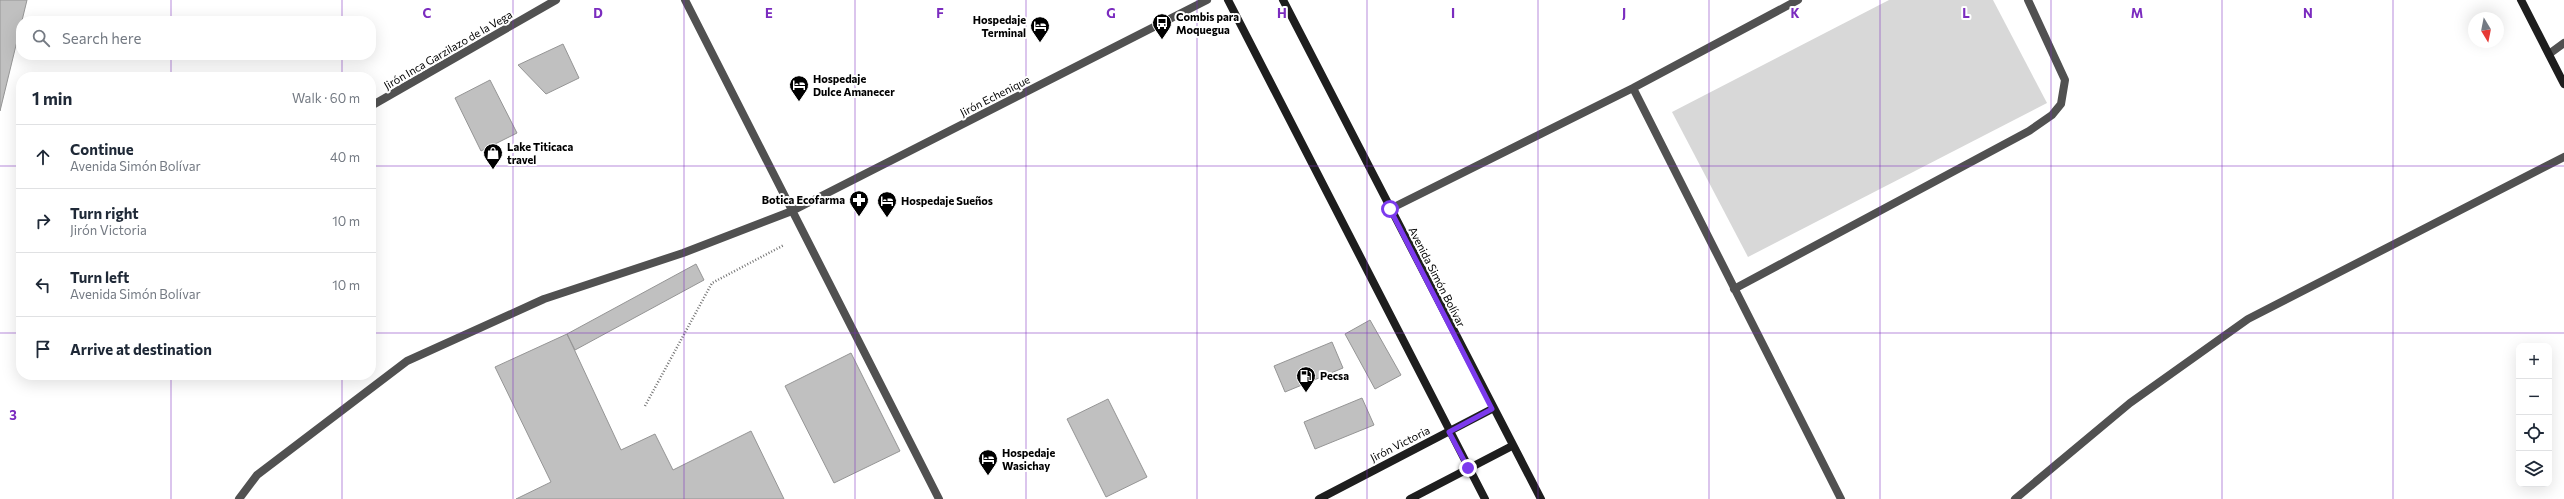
<!DOCTYPE html>
<meta charset="utf-8">
<style>
:root{--surface:#fff;--page:#f2f2f3;--text:#1f2937;--muted:#747a83;--line:#e0e1e3}
body{margin:0;font-family:Commissioner,sans-serif;background:var(--page);color:var(--text)}
.controls{position:absolute;right:12px;bottom:12px;display:grid;overflow:hidden;border-radius:8px;box-shadow:0 4px 16px #0002}
.controls button{width:36px;height:36px;display:grid;place-items:center;padding:0;border:0;border-bottom:1px solid var(--line);background:var(--surface);color:var(--text);font:20px sans-serif}
.compass{position:absolute;left:2468px;top:12px;width:36px;height:36px;border-radius:50%;background:var(--surface);box-shadow:0 4px 16px #0002;rotate:170deg}
.stop{position:absolute;width:12px;height:12px;margin:-9px;border:3px solid #7c3aed;border-radius:50%;background:#fff}
.stop.end{background:#7c3aed;border-color:#fff;box-shadow:0 1px 4px #0008}
.list{margin:0;padding:0;list-style:none}
h2{display:flex;justify-content:space-between;align-items:center;height:52px;margin:0;padding:0 16px;font-size:17px}
h2 small{font-size:13px;font-weight:400;color:var(--muted)}
.list li{display:grid;grid-template-columns:26px 1fr auto;gap:12px;align-items:center;box-sizing:border-box;height:64px;padding:0 16px;border-top:1px solid var(--line)}
.list b{display:block;font-size:15px;white-space:nowrap}
.list p{margin:0;font-size:13px;white-space:nowrap;color:var(--muted)}
.list em{font-size:13px;font-style:normal;color:var(--muted)}
.icon{flex:none;width:22px;height:22px;fill:none;stroke:currentColor;stroke-width:2;stroke-linecap:round;stroke-linejoin:round}
.map{position:relative;flex:none;width:2564px;height:499px;overflow:hidden}
.search{position:absolute;background:var(--surface);box-shadow:0 4px 16px #0002;left:16px;top:16px;width:360px;height:44px;display:flex;align-items:center;gap:10px;box-sizing:border-box;padding:0 14px;border-radius:16px;color:var(--muted);font-size:15px}
.panel{position:absolute;background:var(--surface);box-shadow:0 4px 16px #0002;left:16px;top:72px;width:360px;height:308px;border-radius:16px}
.map>svg:first-child{display:block}
.park{fill:#d8d8d8}
.building{fill:#c0c0c0;stroke:#959595}
.lines{fill:none;stroke-linecap:round;stroke-linejoin:round}
.path{stroke:#737373;stroke-width:2.5;stroke-dasharray:1 2;stroke-linecap:butt}
.lane{stroke:#515151;stroke-width:8}
.street{stroke:#515151;stroke-width:8}
.secondary{stroke:#1e1e1e;stroke-width:8}
.route{stroke:#7c3aed;stroke-width:5}
.grid{fill:none;stroke:#7b2cbf;stroke-width:1;stroke-opacity:0.55}
.labels{text-anchor:middle;stroke-width:4;stroke-linejoin:round;paint-order:stroke}
.poi-label{font-size:11px;font-weight:bold;fill:#000;stroke:#fff;text-anchor:start}
.street-label{font-size:11px;fill:#000;stroke:#fff}
.grid-label{font-size:13px;text-anchor:middle;font-weight:bold;fill:#7b2cbf;stroke:#fff;stroke-width:4;stroke-linejoin:round;paint-order:stroke}
</style>
<div class="map">
<svg width="2564" height="499" viewBox="0 0 2564 499">
<rect width="100%" height="100%" fill="#fff"/>
<!-- park -->
<path class="park" d="M 1889,0 L 1993,0 L 2047,103 L 1748,257 L 1672,112 Z"/>
<!-- building -->
<path class="building" d="M 0,0 L 27,0 L 0,111 Z
M 563,44 L 579,78 L 546,94 L 518,65 Z
M 490,80 L 517,133 L 481,151 L 455,98 Z
M 696,264 L 704,280 L 575,350 L 567,334 Z
M 1370,320 L 1401,375 L 1375,389 L 1345,334 Z
M 567,334 L 621,450 L 655,434 L 673,470 L 751,431 L 784,499 L 516,499 L 551,482 L 495,367 Z
M 1332,342 L 1343,368 L 1285,392 L 1274,366 Z
M 851,353 L 900,451 L 834,483 L 785,386 Z
M 1362,398 L 1374,425 L 1315,449 L 1304,422 Z
M 1108,399 L 1147,477 L 1106,497 L 1067,419 Z"/>
<g class="lines">
<!-- path -->
<path class="path" d="M 645,406 L 712,283 L 784,245"/>
<!-- lane -->
<path class="lane" d="M 239,499 L 257,475 L 407,361 L 544,299 L 683,253 L 792,211"/>
<!-- street -->
<path class="street" d="M 685,0 L 939,499
M 2549,54 L 2564,43
M 1633,88 L 1841,499
M 371,106 L 556,0
M 1390,209 L 1633,88 L 1798,0
M 792,211 L 1207,0
M 1734,289 L 2029,131 L 2052,115 L 2061,104 L 2065,80 L 2028,0
M 2015,499 L 2130,403 L 2248,319 L 2564,157"/>
<!-- secondary -->
<path class="secondary" d="M 1228,0 L 1485,499
M 1283,0 L 1541,499
M 2521,0 L 2564,84
M 1319,499 L 1492,409
M 1410,499 L 1512,446"/>
</g>
<g class="lines">
<!-- route -->
<path class="route" d="M 1390,209 L 1492,409 L 1449,432 L 1468,468"/>
</g>
<!-- grid -->
<path class="grid" d="M 171,0 L 171,21M 342,0 L 342,21M 513,0 L 513,499M 684,0 L 684,499M 855,0 L 855,499M 1026,0 L 1026,499M 1197,0 L 1197,499M 1367,0 L 1367,499M 1538,0 L 1538,499M 1709,0 L 1709,499M 1880,0 L 1880,499M 2051,0 L 2051,499M 2222,0 L 2222,499M 2393,0 L 2393,499M 171,55 L 171,77M 342,55 L 342,77M 0,166 L 21,166M 371,166 L 2564,166M 0,333 L 21,333M 371,333 L 2564,333M 171,375 L 171,499M 342,375 L 342,499"/>
<!-- icons -->
<defs>
<g id="bus-pin" transform="scale(1)"><path d="M0 17L-7.5 6A9.5 9.5 0 1 1 7.5 6Z" fill="#000" stroke="#fff"/><path d="M-5-6H5V4H4V6H2V4H-2V6H-4V4H-5ZM-3.5-4V0h7V-4ZM-3.5 1.2v1.5H-2V1.2ZM2 1.2v1.5H3.5V1.2Z" fill="#fff"/></g>
<g id="hotel-pin" transform="scale(1)"><path d="M0 17L-7.5 6A9.5 9.5 0 1 1 7.5 6Z" fill="#000" stroke="#fff"/><path d="M-6-4.5h1.5V1H6V5H4.5V3h-9V5H-6ZM-4 0a1.8 1.8 0 1 1 3.6 0ZM.5 0V-2.5h3Q6-2.5 6 0Z" fill="#fff"/></g>
<g id="shop-pin" transform="scale(1)"><path d="M0 17L-7.5 6A9.5 9.5 0 1 1 7.5 6Z" fill="#000" stroke="#fff"/><path d="M-5-2.5h2.3a2.7 3.5 0 0 1 5.4 0H5L5.5 6h-11ZM-1.5-2.5h3a1.5 2.3 0 0 0-3 0Z" fill="#fff"/></g>
<g id="pharmacy-pin" transform="scale(1)"><path d="M0 17L-7.5 6A9.5 9.5 0 1 1 7.5 6Z" fill="#000" stroke="#fff"/><path d="M-2-6h4v4h4v4h-4v4h-4v-4h-4v-4h4Z" fill="#fff"/></g>
<g id="fuel-pin" transform="scale(1)"><path d="M0 17L-7.5 6A9.5 9.5 0 1 1 7.5 6Z" fill="#000" stroke="#fff"/><path d="M-5.5-6h7V0h2V4h1.3V-2.5L3-4.5l.8-.8L6-3V5H2.5V1h-1V6h-7ZM-4.2-4.7v3.2H.2V-4.7Z" fill="#fff"/></g>
</defs>
<g fill-rule="evenodd">
<use href="#bus-pin" x="1162" y="23"/>
<use href="#hotel-pin" x="1040" y="26"/>
<use href="#hotel-pin" x="799" y="85"/>
<use href="#shop-pin" x="493" y="153"/>
<use href="#pharmacy-pin" x="859" y="200"/>
<use href="#hotel-pin" x="887" y="201"/>
<use href="#fuel-pin" x="1306" y="376"/>
<use href="#hotel-pin" x="988" y="459"/>
</g>
<g class="labels">
<!-- poi labels -->
<g class="poi-label">
<text x="1176" y="21">Combis para<tspan x="1176" dy="13">Moquegua</tspan></text>
<text x="1026" y="24" text-anchor="end">Hospedaje<tspan x="1026" dy="13">Terminal</tspan></text>
<text x="813" y="83">Hospedaje<tspan x="813" dy="13">Dulce Amanecer</tspan></text>
<text x="507" y="151">Lake Titicaca<tspan x="507" dy="13">travel</tspan></text>
<text x="845" y="204" text-anchor="end">Botica Ecofarma</text>
<text x="901" y="205">Hospedaje Sueños</text>
<text x="1320" y="380">Pecsa</text>
<text x="1002" y="457">Hospedaje<tspan x="1002" dy="13">Wasichay</tspan></text>
</g>
<!-- street labels -->
<g class="street-label">
<text transform="translate(448 50) rotate(-30)" y="4">Jirón Inca Garzilazo de la Vega</text>
<text transform="translate(995 96) rotate(-27)" y="4">Jirón Echenique</text>
<text transform="translate(1437 277) rotate(63)" y="4">Avenida Simón Bolívar</text>
<text transform="translate(1400 444) rotate(-27)" y="4">Jirón Victoria</text>
</g>
</g>
<g class="grid-label">
<text x="427" y="18">C</text>
<text x="598" y="18">D</text>
<text x="769" y="18">E</text>
<text x="940" y="18">F</text>
<text x="1111" y="18">G</text>
<text x="1282" y="18">H</text>
<text x="1453" y="18">I</text>
<text x="1624" y="18">J</text>
<text x="1795" y="18">K</text>
<text x="1966" y="18">L</text>
<text x="2137" y="18">M</text>
<text x="2308" y="18">N</text>
<text x="13" y="420">3</text>
</g>
</svg>
<div class="controls">
<button>+</button>
<button>−</button>
<button><svg class="icon" aria-label="locate" viewBox="0 0 24 24"><circle cx="12" cy="12" r="6"/><path d="M12 2v4M12 18v4M2 12h4M18 12h4"/></svg></button>
<button><svg class="icon" aria-label="layers" viewBox="0 0 24 24"><path d="M12 4l9 5-9 5-9-5zM3 14l9 5 9-5"/></svg></button>
</div>
<svg class="compass" viewBox="-18 -18 36 36"><path d="M0-13l5 13h-10z" fill="#e53935"/><path d="M0 13l5-13h-10z" fill="#747a83"/></svg>
<div class="stop" style="left:1390px;top:209px"></div>
<div class="stop end" style="left:1468px;top:468px"></div>
<div class="search"><svg class="icon" aria-label="search" viewBox="0 0 24 24"><circle cx="10" cy="10" r="6"/><path d="M15 15l6 6"/></svg>Search here</div>
<section class="panel">
<h2>1 min<small>Walk · 60 m</small></h2>
<ul class="list">
<li><svg class="icon" aria-label="ahead" viewBox="0 0 24 24"><path d="M12 20V5M6 11l6-6 6 6"/></svg><div><b>Continue</b><p>Avenida Simón Bolívar</p></div><em>40 m</em></li>
<li><svg class="icon" aria-label="right" viewBox="0 0 24 24"><path d="M7 20v-9h11M14 6l5 5-5 5"/></svg><div><b>Turn right</b><p>Jirón Victoria</p></div><em>10 m</em></li>
<li><svg class="icon" aria-label="left" viewBox="0 0 24 24"><path d="M17 20v-9H6M10 6l-5 5 5 5"/></svg><div><b>Turn left</b><p>Avenida Simón Bolívar</p></div><em>10 m</em></li>
<li><svg class="icon" aria-label="arrive" viewBox="0 0 24 24"><path d="M6 21V4h12l-3 4 3 4H6"/></svg><div><b>Arrive at destination</b></div></li>
</ul>
</section>
</div>
